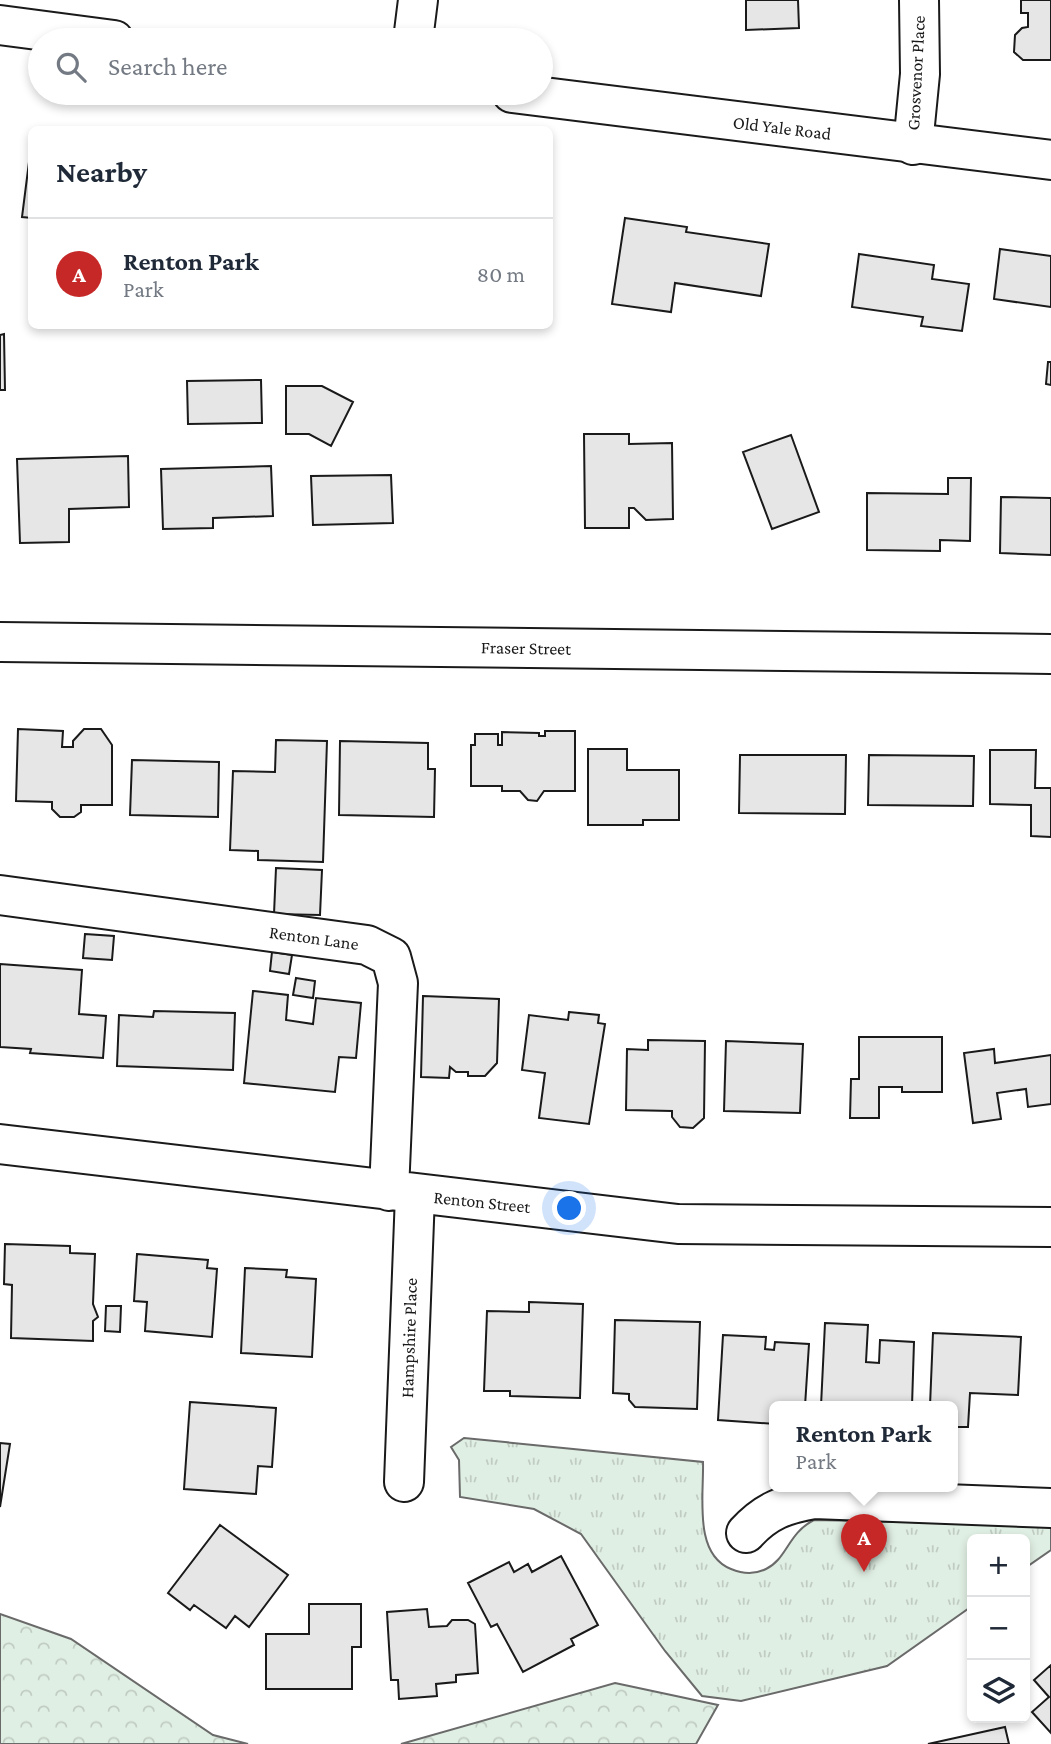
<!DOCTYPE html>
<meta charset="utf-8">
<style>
:root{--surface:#fff;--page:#f2f2f3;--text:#1f2937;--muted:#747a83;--line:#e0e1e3;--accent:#c62828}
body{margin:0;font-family:"Crimson Pro",serif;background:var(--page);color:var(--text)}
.controls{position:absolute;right:21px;bottom:21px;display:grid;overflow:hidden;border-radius:10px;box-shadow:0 4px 10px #0003}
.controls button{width:63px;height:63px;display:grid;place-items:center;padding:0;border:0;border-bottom:2px solid var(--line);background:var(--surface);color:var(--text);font:35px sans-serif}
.you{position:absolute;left:570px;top:1209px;width:24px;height:24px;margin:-18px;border:5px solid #fff;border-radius:50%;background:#1a73e8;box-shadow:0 0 0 10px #1a73e833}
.badge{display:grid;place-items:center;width:46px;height:46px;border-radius:50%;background:var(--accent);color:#fff;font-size:23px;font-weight:700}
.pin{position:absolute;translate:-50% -58px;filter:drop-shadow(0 2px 4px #0008)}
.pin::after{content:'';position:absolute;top:37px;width:24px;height:21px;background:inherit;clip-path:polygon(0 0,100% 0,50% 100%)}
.popup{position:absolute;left:769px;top:1401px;width:189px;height:91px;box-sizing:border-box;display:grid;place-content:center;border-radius:10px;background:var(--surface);filter:drop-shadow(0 2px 5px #0005);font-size:23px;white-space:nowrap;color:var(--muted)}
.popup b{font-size:26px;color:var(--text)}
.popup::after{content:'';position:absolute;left:50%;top:100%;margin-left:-14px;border:14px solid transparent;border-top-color:var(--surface)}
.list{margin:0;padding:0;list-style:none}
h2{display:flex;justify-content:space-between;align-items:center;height:91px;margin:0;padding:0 28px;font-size:30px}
h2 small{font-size:23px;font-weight:400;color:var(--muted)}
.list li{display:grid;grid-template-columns:46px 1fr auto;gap:21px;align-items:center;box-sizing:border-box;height:112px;padding:0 28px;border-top:2px solid var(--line)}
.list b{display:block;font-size:26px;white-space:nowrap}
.list p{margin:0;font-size:23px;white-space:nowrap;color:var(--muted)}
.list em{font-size:23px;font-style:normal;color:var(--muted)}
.icon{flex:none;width:38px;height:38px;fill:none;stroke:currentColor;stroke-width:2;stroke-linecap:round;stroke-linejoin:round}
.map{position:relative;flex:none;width:1051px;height:1744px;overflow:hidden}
.search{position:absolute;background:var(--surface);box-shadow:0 4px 10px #0003;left:28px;top:28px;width:525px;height:77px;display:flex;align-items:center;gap:18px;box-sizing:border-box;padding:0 24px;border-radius:38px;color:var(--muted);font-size:26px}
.panel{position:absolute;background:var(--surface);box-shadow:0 4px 10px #0003;left:28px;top:126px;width:525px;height:203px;border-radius:10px}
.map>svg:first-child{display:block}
.forest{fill:url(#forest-crowns);stroke:#6a6a6a;stroke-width:2}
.park{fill:url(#park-tufts);stroke:#6a6a6a;stroke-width:2}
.building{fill:#e6e6e6;stroke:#1a1a1a;stroke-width:2}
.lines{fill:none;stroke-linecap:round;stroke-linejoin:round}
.minor-casing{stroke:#1a1a1a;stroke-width:42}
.major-casing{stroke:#1a1a1a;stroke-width:42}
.minor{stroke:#fff;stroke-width:38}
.major{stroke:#fff;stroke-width:38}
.labels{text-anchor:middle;stroke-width:5;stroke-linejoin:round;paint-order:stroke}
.street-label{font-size:18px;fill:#1a1a1a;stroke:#fff}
</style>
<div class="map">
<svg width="1051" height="1744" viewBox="0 0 1051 1744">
<defs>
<pattern id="forest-crowns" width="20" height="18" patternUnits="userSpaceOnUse" patternTransform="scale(1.75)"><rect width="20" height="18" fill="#e0efe3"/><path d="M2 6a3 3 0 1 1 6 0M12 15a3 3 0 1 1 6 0" fill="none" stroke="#c0ccc2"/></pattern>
<pattern id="park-tufts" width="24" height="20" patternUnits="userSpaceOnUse" patternTransform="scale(1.75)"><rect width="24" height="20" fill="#e0efe3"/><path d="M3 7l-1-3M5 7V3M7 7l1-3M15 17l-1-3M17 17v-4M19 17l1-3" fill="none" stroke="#c0ccc2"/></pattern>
</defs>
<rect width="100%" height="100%" fill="#fff"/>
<!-- forest -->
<path class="forest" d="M 0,1614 L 71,1639 L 213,1735 L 248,1744 L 0,1744 Z
M 615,1683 L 718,1705 L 696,1744 L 401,1744 Z"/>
<!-- park -->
<path class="park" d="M 464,1438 L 703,1462 C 704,1495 693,1554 731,1569 C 743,1574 754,1575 766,1569 C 787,1559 788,1533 814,1520 L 1051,1525 L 1051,1550 L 1025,1568 L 1025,1539 L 972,1539 L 972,1606 L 887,1666 L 741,1701 L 702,1696 L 665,1651 L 581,1534 L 534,1509 L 460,1497 L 459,1460 L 451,1447 Z"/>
<!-- building -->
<path class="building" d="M 746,0 L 798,0 L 799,28 L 746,30 Z
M 1021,0 L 1051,0 L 1051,60 L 1023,60 L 1014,52 L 1015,35 L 1022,28 L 1028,27 L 1028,13 L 1021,13 Z
M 29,162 L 32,162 L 32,218 L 22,217 Z
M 625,218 L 687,227 L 686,232 L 769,244 L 761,296 L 675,283 L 671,312 L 612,304 Z
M 1000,249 L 1051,256 L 1051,307 L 994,299 Z
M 859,254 L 934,265 L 932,279 L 969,284 L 962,331 L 921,326 L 923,317 L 852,307 Z
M 4,334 L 5,390 L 0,390 L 0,335 Z
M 1048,362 L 1051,362 L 1051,385 L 1046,384 Z
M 261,380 L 262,423 L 188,424 L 187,381 Z
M 286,386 L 322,386 L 353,402 L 331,446 L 309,434 L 286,434 Z
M 584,434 L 629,434 L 629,444 L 672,443 L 673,519 L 646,520 L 634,508 L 629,508 L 629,528 L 585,528 Z
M 791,435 L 819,512 L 772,529 L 743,452 Z
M 128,456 L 129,507 L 69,509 L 69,542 L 20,543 L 17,459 Z
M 271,466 L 273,516 L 213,518 L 213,528 L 163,529 L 161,469 Z
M 391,475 L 393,523 L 313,525 L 311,476 Z
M 948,478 L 971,478 L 970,541 L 940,540 L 940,551 L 867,550 L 867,493 L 948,494 Z
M 1001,497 L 1051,498 L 1051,555 L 1000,553 Z
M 18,729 L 63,731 L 62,747 L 73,747 L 73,741 L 84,729 L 101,729 L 112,745 L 112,805 L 81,805 L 81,812 L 74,817 L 60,817 L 52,809 L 52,802 L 16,801 Z
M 545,731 L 575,731 L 575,791 L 544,791 L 537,801 L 528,800 L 520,791 L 502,791 L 502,786 L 471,786 L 471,745 L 475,745 L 475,734 L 498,734 L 498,745 L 502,745 L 502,732 L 539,733 L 539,736 L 545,736 Z
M 276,740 L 327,741 L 323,862 L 258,860 L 258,851 L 230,850 L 233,771 L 275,772 Z
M 340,741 L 428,743 L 428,769 L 435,769 L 434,817 L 339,815 Z
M 588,749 L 627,749 L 627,770 L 679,770 L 679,820 L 643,820 L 643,825 L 588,825 Z
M 990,750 L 1036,750 L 1035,788 L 1051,788 L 1051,837 L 1031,836 L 1031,805 L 990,804 Z
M 740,755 L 846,755 L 845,814 L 739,813 Z
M 869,755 L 974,756 L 973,806 L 868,805 Z
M 132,760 L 219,762 L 218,817 L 130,815 Z
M 276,868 L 322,870 L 320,915 L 274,914 Z
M 85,934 L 114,936 L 112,960 L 83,958 Z
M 272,952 L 292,955 L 289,974 L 270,971 Z
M 0,964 L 82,970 L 79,1014 L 106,1016 L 103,1058 L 30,1053 L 31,1049 L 0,1047 Z
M 296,978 L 315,981 L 313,998 L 293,995 Z
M 253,991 L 288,995 L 286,1020 L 313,1024 L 316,998 L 361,1003 L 356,1058 L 339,1057 L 335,1092 L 244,1083 Z
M 423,996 L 499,999 L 497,1063 L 485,1076 L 468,1076 L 468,1072 L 456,1072 L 450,1067 L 449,1078 L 421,1077 Z
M 154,1011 L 235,1013 L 233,1070 L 117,1066 L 119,1015 L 153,1017 Z
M 569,1012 L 599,1015 L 598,1023 L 605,1024 L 589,1124 L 539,1118 L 545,1073 L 522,1070 L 529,1015 L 568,1020 Z
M 859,1037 L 942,1037 L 942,1092 L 902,1092 L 902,1087 L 879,1087 L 879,1118 L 850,1118 L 851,1079 L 859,1079 Z
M 648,1040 L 705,1041 L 704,1118 L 693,1128 L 680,1127 L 672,1117 L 672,1111 L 626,1110 L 627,1049 L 648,1050 Z
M 726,1041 L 803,1044 L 800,1113 L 724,1111 Z
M 994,1049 L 995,1063 L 1051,1055 L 1051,1104 L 1028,1107 L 1026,1089 L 997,1093 L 1001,1119 L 973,1123 L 964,1053 Z
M 5,1244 L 70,1246 L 70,1253 L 95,1254 L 93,1304 L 98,1317 L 93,1321 L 93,1341 L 11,1338 L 12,1285 L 4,1284 Z
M 137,1254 L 208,1260 L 207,1268 L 217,1269 L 212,1337 L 145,1331 L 147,1302 L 134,1301 Z
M 245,1268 L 287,1270 L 286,1277 L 316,1279 L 312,1357 L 241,1353 Z
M 529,1302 L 583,1304 L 580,1398 L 510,1396 L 510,1391 L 484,1391 L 487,1311 L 529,1312 Z
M 106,1306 L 121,1306 L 120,1332 L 105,1331 Z
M 615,1320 L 700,1322 L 697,1409 L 635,1407 L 629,1400 L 629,1394 L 613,1393 Z
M 825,1323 L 868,1325 L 866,1362 L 879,1363 L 880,1340 L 914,1342 L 912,1406 L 821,1406 Z
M 933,1333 L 1021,1337 L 1018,1395 L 970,1393 L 968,1427 L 953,1427 L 953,1406 L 930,1406 Z
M 723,1335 L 766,1337 L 765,1349 L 774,1350 L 775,1342 L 809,1344 L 805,1406 L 775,1406 L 775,1424 L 718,1420 Z
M 190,1402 L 276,1408 L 272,1467 L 258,1466 L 256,1494 L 184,1489 Z
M 0,1443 L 10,1444 L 0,1507 Z
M 220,1525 L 288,1575 L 249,1627 L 235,1616 L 226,1628 L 194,1605 L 190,1610 L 168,1593 Z
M 561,1556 L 598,1625 L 571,1639 L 574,1645 L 523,1672 L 497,1624 L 491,1627 L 468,1583 L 509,1562 L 514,1572 L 528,1564 L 532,1572 Z
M 309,1604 L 361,1604 L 361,1647 L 352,1647 L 352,1689 L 266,1689 L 266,1634 L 309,1634 Z
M 427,1609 L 429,1627 L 447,1626 L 452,1620 L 468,1620 L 475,1624 L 478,1673 L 456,1675 L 456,1682 L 436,1684 L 437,1696 L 399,1699 L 398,1680 L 391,1680 L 387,1612 Z
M 1051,1665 L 1051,1733 L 1032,1712 L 1049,1697 L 1034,1680 Z
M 1005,1727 L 1009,1744 L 928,1744 Z"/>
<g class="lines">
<!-- minor casing -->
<g class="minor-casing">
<path id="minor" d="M 413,40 L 418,0
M 913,145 L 920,74 L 919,0
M 0,642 L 1051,654
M 0,895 L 367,945 L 391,957 L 398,983 L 389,1191
M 0,1144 L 678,1224 L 1051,1227
M 404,1482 L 415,1195
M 746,1533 C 766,1511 785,1504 814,1499 L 1051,1508"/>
</g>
<!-- major casing -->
<g class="major-casing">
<path id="major" d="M 0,25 L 114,40
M 512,93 L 1051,160"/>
</g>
<!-- minor -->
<use href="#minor" class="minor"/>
<!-- major -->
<use href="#major" class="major"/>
</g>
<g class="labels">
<!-- street labels -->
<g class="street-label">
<text transform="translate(916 73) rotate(-87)" y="6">Grosvenor Place</text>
<text transform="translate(782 128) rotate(7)" y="6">Old Yale Road</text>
<text transform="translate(526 648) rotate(1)" y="6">Fraser Street</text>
<text transform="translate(314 938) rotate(8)" y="6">Renton Lane</text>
<text transform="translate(482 1202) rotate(6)" y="6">Renton Street</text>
<text transform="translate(409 1338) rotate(-88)" y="6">Hampshire Place</text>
</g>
</g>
</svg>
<div class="controls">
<button>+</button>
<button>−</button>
<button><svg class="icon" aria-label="layers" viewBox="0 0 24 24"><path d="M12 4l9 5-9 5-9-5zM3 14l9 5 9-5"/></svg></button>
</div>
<div class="you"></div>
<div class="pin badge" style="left:864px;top:1572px">A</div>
<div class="popup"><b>Renton Park</b>Park</div>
<div class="search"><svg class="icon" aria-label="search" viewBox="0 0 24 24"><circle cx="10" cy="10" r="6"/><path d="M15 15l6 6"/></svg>Search here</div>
<section class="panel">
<h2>Nearby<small></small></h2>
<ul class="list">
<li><span class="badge">A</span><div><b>Renton Park</b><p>Park</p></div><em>80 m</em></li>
</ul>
</section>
</div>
